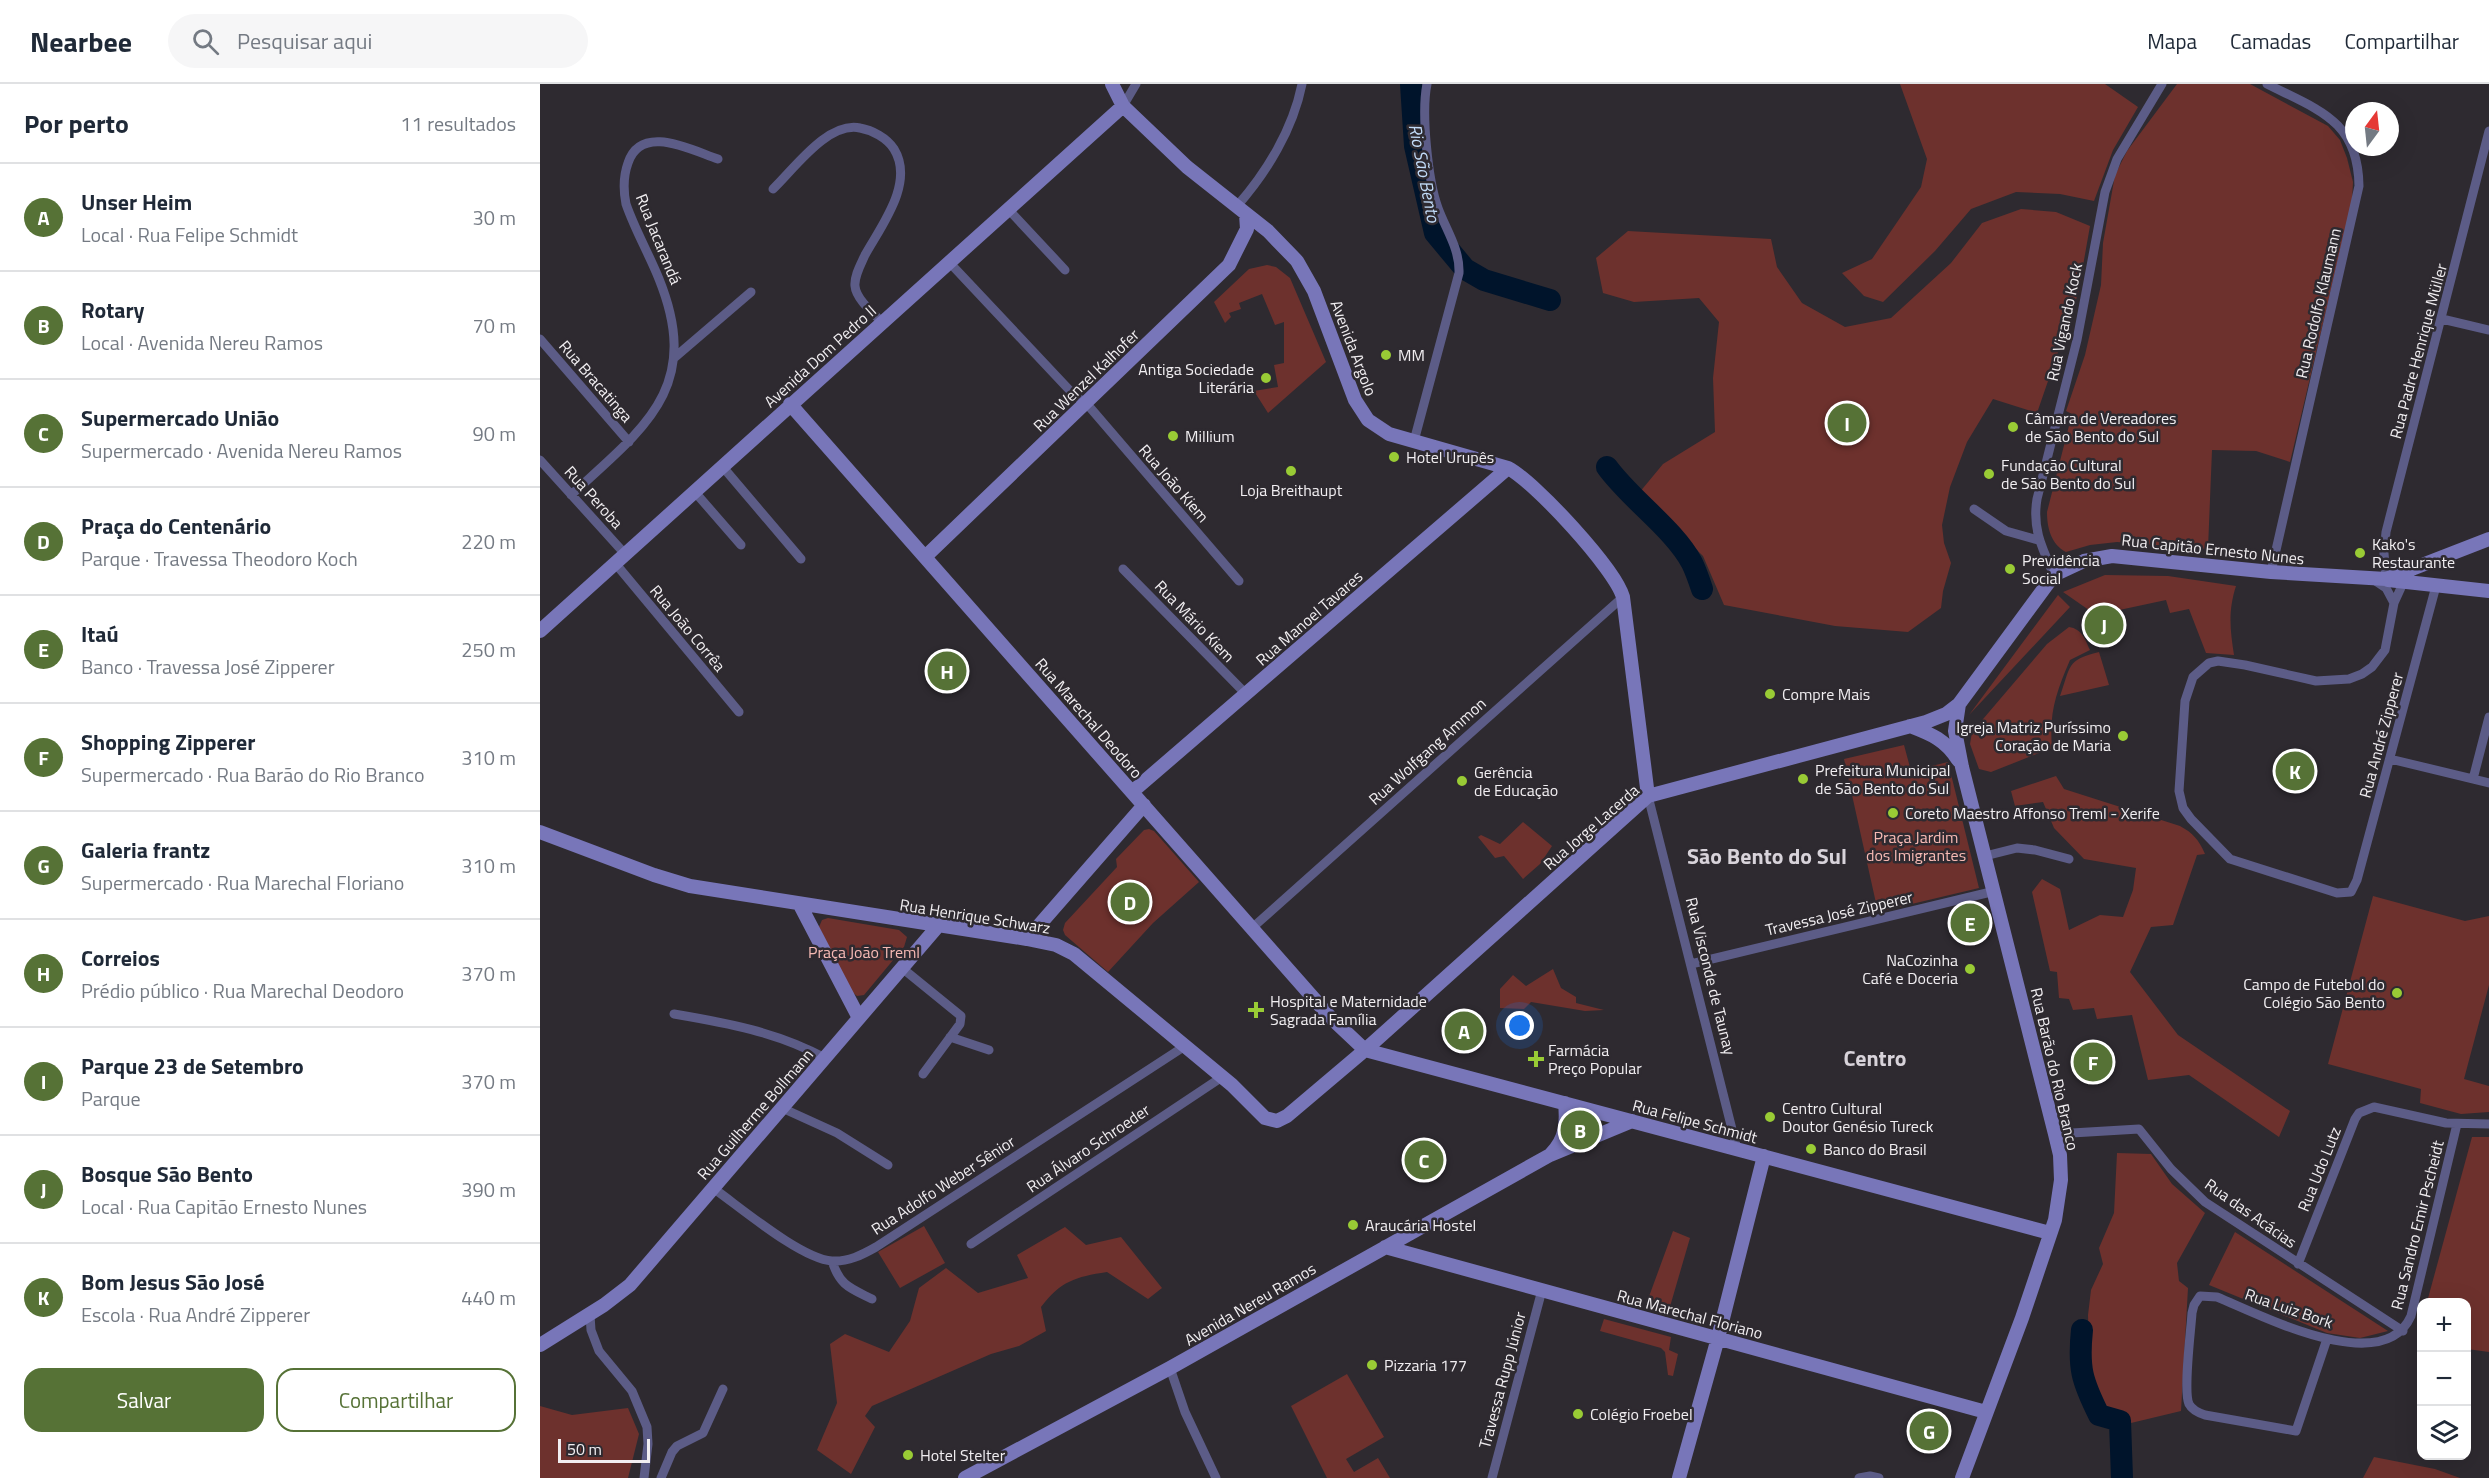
<!DOCTYPE html>
<html lang="pt">
<meta charset="utf-8">
<style>
:root{--surface:#fff;--page:#f6f6f7;--text:#1f2937;--muted:#747a83;--line:#e0e1e3;--accent:#567236}
body{margin:0;font-family:"Titillium Web",sans-serif;background:var(--page);color:var(--text)}
.controls{position:absolute;right:18px;bottom:18px;display:grid;overflow:hidden;border-radius:12px;box-shadow:0 6px 24px #0002}
.controls button{width:54px;height:54px;display:grid;place-items:center;padding:0;border:0;border-bottom:2px solid var(--line);background:var(--surface);color:var(--text);font:30px sans-serif}
.compass{position:absolute;left:1805px;top:18px;width:54px;height:54px;border-radius:50%;background:var(--surface);box-shadow:0 6px 24px #0002;rotate:15deg}
.scale{position:absolute;left:18px;bottom:15px;width:92px;box-sizing:border-box;padding-left:6px;border:3px solid #f1eef1;border-top:0;font-size:16px;line-height:21px;white-space:nowrap;color:#f1eef1;-webkit-text-stroke:4px #2e2a30;paint-order:stroke}
.you{position:absolute;left:980px;top:942px;width:21px;height:21px;margin:-15px;border:4px solid #fff;border-radius:50%;background:#1a73e8;box-shadow:0 0 0 9px #1a73e833}
.badge{display:grid;place-items:center;width:39px;height:39px;border-radius:50%;background:var(--accent);color:#fff;font-size:20px;font-weight:700}
.pin{position:absolute;translate:-50% -50%;border:3px solid #fff;box-shadow:0 2px 6px #0006}
.list{margin:0;padding:0;list-style:none}
h2{display:flex;justify-content:space-between;align-items:center;height:78px;margin:0;padding:0 24px;font-size:26px}
h2 small{font-size:20px;font-weight:400;color:var(--muted)}
.list li{display:grid;grid-template-columns:39px 1fr auto;gap:18px;align-items:center;box-sizing:border-box;height:108px;padding:0 24px;border-top:2px solid var(--line)}
.list b{display:block;font-size:22px;white-space:nowrap}
.list p{margin:0;font-size:20px;white-space:nowrap;color:var(--muted)}
.list em{font-size:20px;font-style:normal;color:var(--muted)}
.actions{display:flex;gap:12px;padding:18px 24px}
.actions a{flex:1;padding:14px 0;border:2px solid var(--accent);border-radius:18px;text-align:center;font-size:21px;color:var(--accent)}
.actions .main{background:var(--accent);color:#fff}
.icon{flex:none;width:33px;height:33px;fill:none;stroke:currentColor;stroke-width:2;stroke-linecap:round;stroke-linejoin:round}
.map{position:relative;flex:none;width:1949px;height:1394px;overflow:hidden}
header{display:flex;align-items:center;gap:36px;box-sizing:border-box;height:84px;padding:0 30px;background:var(--surface);border-bottom:2px solid var(--line)}
header strong{font-size:28px}
nav{display:flex;gap:33px;margin-inline-start:auto;font-size:21px}
.search{width:420px;height:54px;background:var(--page);display:flex;align-items:center;gap:15px;box-sizing:border-box;padding:0 21px;border-radius:33px;color:var(--muted);font-size:22px}
main{display:flex}
aside{flex:1;background:var(--surface)}
.map>svg:first-child{display:block}
.green{fill:#6d312d}
.lines{fill:none;stroke-linecap:round;stroke-linejoin:round}
.river{stroke:#00142b;stroke-width:22}
.street{stroke:#5c5c87;stroke-width:9}
.secondary{stroke:#7876b9;stroke-width:14}
.poi-dot{fill:#99cb35;stroke:#2e2a30;stroke-width:2}
.labels{text-anchor:middle;stroke-width:5;stroke-linejoin:round;paint-order:stroke}
.street-label{font-size:16px;fill:#f1eef1;stroke:#2e2a30}
.poi-label{font-size:16px;fill:#f1eef1;stroke:#2e2a30;text-anchor:start}
.park-label{font-size:16px;fill:#f7bab4;stroke:#2e2a30}
.water-label{font-size:18px;font-style:italic;fill:#c2dcf9;stroke:#2e2a30}
.district-label{font-size:22px;font-weight:bold;fill:#d8d3da;stroke:#2e2a30}
</style>
<header>
<strong>Nearbee</strong>
<div class="search"><svg class="icon" aria-label="search" viewBox="0 0 24 24"><circle cx="10" cy="10" r="6"/><path d="M15 15l6 6"/></svg>Pesquisar aqui</div>
<nav><a>Mapa</a><a>Camadas</a><a>Compartilhar</a></nav>
</header>
<main>
<aside>
<h2>Por perto<small>11 resultados</small></h2>
<ul class="list">
<li><span class="badge">A</span><div><b>Unser Heim</b><p>Local · Rua Felipe Schmidt</p></div><em>30 m</em></li>
<li><span class="badge">B</span><div><b>Rotary</b><p>Local · Avenida Nereu Ramos</p></div><em>70 m</em></li>
<li><span class="badge">C</span><div><b>Supermercado União</b><p>Supermercado · Avenida Nereu Ramos</p></div><em>90 m</em></li>
<li><span class="badge">D</span><div><b>Praça do Centenário</b><p>Parque · Travessa Theodoro Koch</p></div><em>220 m</em></li>
<li><span class="badge">E</span><div><b>Itaú</b><p>Banco · Travessa José Zipperer</p></div><em>250 m</em></li>
<li><span class="badge">F</span><div><b>Shopping Zipperer</b><p>Supermercado · Rua Barão do Rio Branco</p></div><em>310 m</em></li>
<li><span class="badge">G</span><div><b>Galeria frantz</b><p>Supermercado · Rua Marechal Floriano</p></div><em>310 m</em></li>
<li><span class="badge">H</span><div><b>Correios</b><p>Prédio público · Rua Marechal Deodoro</p></div><em>370 m</em></li>
<li><span class="badge">I</span><div><b>Parque 23 de Setembro</b><p>Parque</p></div><em>370 m</em></li>
<li><span class="badge">J</span><div><b>Bosque São Bento</b><p>Local · Rua Capitão Ernesto Nunes</p></div><em>390 m</em></li>
<li><span class="badge">K</span><div><b>Bom Jesus São José</b><p>Escola · Rua André Zipperer</p></div><em>440 m</em></li>
</ul>
<div class="actions"><a class="main">Salvar</a><a>Compartilhar</a></div>
</aside>
<div class="map">
<svg width="1949" height="1394" viewBox="0 0 1949 1394">
<rect width="100%" height="100%" fill="#2e2a30"/>
<!-- green -->
<path class="green" d="M 1360,0 L 1565,0 L 1598,23 L 1573,66 L 1554,117 L 1520,110 L 1476,108 L 1431,125 L 1395,167 L 1343,218 L 1324,212 L 1302,189 L 1332,175 L 1381,103 L 1387,75 Z
M 1637,0 L 1710,0 L 1788,42 L 1800,56 L 1807,74 L 1813,98 L 1812,117 L 1750,378 L 1716,367 L 1672,366 L 1668,465 L 1577,458 L 1550,461 L 1526,468 C 1511,460 1507,444 1507,428 L 1532,330 L 1526,327 L 1545,271 L 1561,201 L 1563,159 L 1575,91 L 1587,67 Z
M 1481,125 L 1516,128 L 1550,142 L 1538,210 L 1497,329 L 1453,315 L 1427,358 L 1410,403 L 1402,441 L 1404,459 L 1411,479 L 1403,507 L 1401,524 L 1368,548 L 1295,542 L 1184,521 L 1163,472 L 1099,409 L 1123,380 L 1175,348 L 1173,294 L 1179,238 L 1159,214 L 1094,218 L 1063,209 L 1056,174 L 1088,147 L 1231,155 L 1237,183 L 1262,219 L 1305,243 L 1351,234 L 1411,179 L 1442,139 Z
M 727,181 L 736,183 L 750,194 L 786,278 L 728,329 L 714,307 L 738,303 L 734,281 L 744,279 L 744,238 L 735,241 L 722,210 L 699,219 L 701,225 L 689,229 L 691,233 L 685,239 L 674,218 L 709,185 Z
M 1565,491 L 1628,492 L 1696,502 C 1688,527 1690,545 1694,571 L 1666,569 L 1649,525 L 1630,529 L 1626,516 L 1556,531 L 1523,508 Z
M 1518,511 L 1530,523 L 1429,631 Z
M 1529,543 C 1542,545 1545,555 1550,566 L 1530,576 C 1516,609 1509,628 1512,664 L 1451,688 L 1439,685 L 1430,660 L 1432,648 L 1507,560 Z
M 1559,568 L 1569,601 L 1520,612 C 1531,582 1526,576 1559,568 Z
M 1364,661 L 1371,687 L 1408,678 L 1439,804 L 1338,828 L 1304,675 Z
M 1516,692 L 1524,705 L 1640,742 C 1653,749 1659,756 1665,770 L 1657,771 L 1633,841 L 1611,843 L 1590,888 L 1638,951 L 1750,1027 L 1739,1053 L 1649,991 L 1608,996 L 1592,931 L 1557,935 L 1554,924 L 1533,926 L 1529,915 L 1519,914 L 1517,888 L 1510,887 L 1492,808 L 1502,795 L 1520,805 L 1529,846 L 1560,831 L 1583,833 L 1593,806 L 1596,784 L 1544,775 L 1514,744 L 1503,718 L 1475,722 L 1471,707 Z
M 983,738 L 1012,762 L 1000,780 L 983,795 L 964,772 L 955,774 L 938,753 L 941,751 L 960,760 Z
M 609,745 L 614,747 L 659,798 L 613,839 L 568,888 L 525,851 L 523,846 L 525,839 L 577,783 L 576,775 L 604,746 Z
M 1833,812 L 1925,837 L 1949,832 L 1949,901 L 1924,995 L 1949,1002 L 1949,1028 L 1921,1030 L 1880,1019 L 1881,1005 L 1788,980 Z
M 288,834 L 359,846 L 367,853 L 364,863 L 324,911 L 317,912 L 311,907 L 279,843 L 282,836 Z
M 1013,885 L 1021,904 L 1036,913 L 1036,919 L 1064,926 L 1045,927 L 991,918 L 984,925 L 960,924 L 960,905 L 973,891 L 986,902 Z
M 1932,1053 L 1949,1053 L 1949,1268 L 1927,1265 L 1926,1218 L 1887,1218 Z
M 1577,1069 L 1611,1070 L 1632,1100 L 1665,1129 L 1637,1179 L 1639,1197 L 1648,1204 L 1641,1327 L 1591,1339 L 1584,1329 L 1567,1325 L 1550,1294 L 1548,1231 L 1551,1206 L 1563,1180 L 1559,1164 L 1574,1129 Z
M 384,1142 L 405,1179 L 360,1204 L 338,1168 Z
M 525,1143 L 546,1161 L 581,1153 L 622,1204 L 608,1215 L 567,1188 C 535,1193 521,1197 501,1223 L 506,1247 L 479,1262 L 451,1270 L 332,1322 L 325,1332 L 335,1343 L 311,1390 L 277,1366 L 297,1319 L 290,1260 L 305,1250 L 349,1268 L 370,1237 L 379,1204 L 406,1184 L 438,1209 L 488,1194 L 477,1171 Z
M 1133,1147 L 1150,1154 L 1129,1226 L 1107,1218 Z
M 1695,1148 L 1848,1247 L 1820,1254 L 1787,1249 L 1669,1201 Z
M 1064,1235 L 1131,1253 L 1129,1266 L 1138,1270 L 1133,1292 L 1128,1291 L 1125,1268 L 1121,1264 L 1060,1247 Z
M 807,1290 L 844,1353 L 806,1375 L 814,1388 L 838,1374 L 850,1394 L 787,1394 L 751,1322 Z
M 0,1322 L 32,1331 L 88,1324 L 99,1350 L 88,1394 L 0,1394 Z
M 1834,1373 L 1895,1385 L 1920,1394 L 1823,1394 Z"/>
<g class="lines">
<!-- river -->
<path class="river" d="M 871,0 L 875,62 L 895,149 L 925,185 L 944,196 L 1010,216
M 1067,383 C 1091,416 1134,445 1152,479 C 1156,487 1159,496 1162,505
M 1542,1246 C 1538,1284 1542,1297 1559,1331 L 1580,1337 L 1582,1394"/>
<!-- street -->
<path class="street" d="M 1727,0 C 1778,26 1818,36 1819,102 L 1731,488
M 583,22 L 596,0
M 233,105 C 254,85 288,37 320,44 C 332,46 347,54 354,65 C 375,99 341,142 325,171 C 321,180 314,192 315,202 C 316,215 333,229 342,238
M 697,122 C 727,88 753,45 762,0
M 468,125 L 525,186
M 409,178 L 535,312 L 547,320 L 699,497
M 1902,235 L 1949,246
M 0,255 L 89,358
M 134,274 L 211,208
M 874,357 L 919,189 C 920,165 906,146 898,124 C 888,97 881,29 887,0
M 0,376 L 85,470
M 182,382 L 261,475
M 154,407 L 201,461
M 31,411 C 104,344 163,304 119,195 C 109,170 95,146 86,120 C 83,105 83,93 88,79 C 101,39 151,66 178,75
M 1434,425 L 1466,447 L 1498,456
M 75,479 L 199,628
M 583,485 L 706,610
M 1514,491 C 1502,464 1492,445 1497,415 L 1537,256 L 1565,108 L 1577,75 L 1622,0
M 1846,495 L 1844,469 L 1846,448 L 1949,47
M 1865,495 L 1854,519 L 1845,566 L 1832,583 L 1822,590 L 1809,595 L 1776,597 L 1705,581 L 1678,577 L 1669,579 L 1653,593 L 1645,617 L 1639,707 L 1643,724 L 1651,735 L 1690,775 L 1797,809 L 1811,808 L 1817,796 L 1896,502
M 1834,496 L 1846,504 L 1854,519
M 1850,675 L 1949,699
M 1933,695 L 1949,633
M 1108,712 L 1197,1065
M 1445,772 L 1477,764 L 1495,766 L 1529,775
M 712,844 L 1083,513
M 1151,880 L 1455,807
M 362,884 L 421,932 L 420,940 L 383,990
M 134,930 C 187,939 237,948 285,974
M 410,953 L 449,966
M 242,1024 L 297,1049 L 348,1081
M 1515,1050 L 1599,1045 L 1631,1085 L 1665,1118 L 1863,1247
M 173,1104 C 200,1123 261,1175 292,1177 C 308,1178 322,1171 336,1163 L 645,962
M 431,1160 L 682,993
M 292,1177 C 300,1202 310,1204 332,1215
M 1758,1180 L 1815,1035 L 1819,1029 L 1834,1023 L 1906,1039 L 1949,1040
M 50,1231 L 51,1246 L 59,1267 L 92,1307 L 107,1343 L 108,1360 L 104,1394
M 1787,1255 L 1756,1347 L 1665,1331 C 1659,1329 1652,1326 1649,1320 C 1643,1307 1651,1246 1652,1229 L 1654,1221 L 1660,1212 L 1677,1213 C 1721,1231 1843,1295 1871,1232 L 1917,1040
M 630,1284 L 645,1328 L 676,1394
M 121,1394 L 132,1368 L 137,1362 L 163,1349 L 183,1305
M 952,1394 L 1002,1206
M 1319,1394 L 1330,1392 L 1339,1394"/>
<!-- secondary -->
<path class="secondary" d="M 572,0 L 583,22 L 647,83 L 728,147 L 757,177 L 774,207 L 815,316 L 828,336 L 849,350 L 968,384 C 995,398 1075,485 1083,513 L 1108,712
M 250,320 L 790,933 L 825,966 L 1510,1149
M 385,473 L 689,181 L 707,145 L 706,130
M 1848,496 L 1949,507
M 0,547 L 583,22
M 1419,620 L 1415,647 L 1422,683 L 1515,1050 L 1520,1071 L 1521,1096 L 1515,1136 L 1482,1234 L 1422,1394
M 1370,642 C 1391,650 1406,656 1418,676
M 592,708 L 968,384
M 0,748 L 114,791 L 150,802 L 487,855 L 516,861 L 534,870 L 692,1001 L 725,1034 L 737,1037 L 747,1032 L 825,966 L 1108,712 L 1386,638 L 1406,630 L 1419,620 L 1514,491 L 1544,477 L 1572,472 L 1731,488 L 1846,495 L 1949,455
M 260,821 L 319,934
M 487,855 L 604,721
M 1011,1070 C 1026,1055 1027,1039 1025,1019
M 845,1163 L 1446,1328
M 0,1261 L 64,1221 L 90,1201 L 398,842
M 425,1394 L 630,1284 L 1010,1071 L 1092,1037
M 1139,1394 L 1178,1254 L 1224,1072"/>
</g>
<!-- markers -->
<g class="poi-dot">
<circle cx="846" cy="271" r="6"/>
<circle cx="726" cy="294" r="6"/>
<circle cx="1473" cy="343" r="6"/>
<circle cx="633" cy="352" r="6"/>
<circle cx="854" cy="373" r="6"/>
<circle cx="751" cy="387" r="6"/>
<circle cx="1449" cy="390" r="6"/>
<circle cx="1820" cy="469" r="6"/>
<circle cx="1470" cy="485" r="6"/>
<circle cx="1230" cy="610" r="6"/>
<circle cx="1583" cy="652" r="6"/>
<circle cx="1263" cy="695" r="6"/>
<circle cx="922" cy="697" r="6"/>
<circle cx="1353" cy="729" r="6"/>
<circle cx="1430" cy="885" r="6"/>
<circle cx="1857" cy="909" r="6"/>
<path d="M713 917h6v6h6v6h-6v6h-6v-6h-6v-6h6z"/>
<path d="M993 966h6v6h6v6h-6v6h-6v-6h-6v-6h6z"/>
<circle cx="1230" cy="1033" r="6"/>
<circle cx="1271" cy="1065" r="6"/>
<circle cx="813" cy="1141" r="6"/>
<circle cx="832" cy="1281" r="6"/>
<circle cx="1038" cy="1330" r="6"/>
<circle cx="368" cy="1371" r="6"/>
</g>
<g class="labels">
<!-- street labels -->
<g class="street-label">
<text transform="translate(119 155) rotate(68)" y="6">Rua Jacarandá</text>
<text transform="translate(1778 219) rotate(-77)" y="6">Rua Rodolfo Klaumann</text>
<text transform="translate(1524 238) rotate(-78)" y="6">Rua Vigando Kock</text>
<text transform="translate(814 264) rotate(69)" y="6">Avenida Argolo</text>
<text transform="translate(1878 267) rotate(-75)" y="6">Rua Padre Henrique Müller</text>
<text transform="translate(280 272) rotate(-42)" y="6">Avenida Dom Pedro II</text>
<text transform="translate(546 296) rotate(-44)" y="6">Rua Wenzel Kalhofer</text>
<text transform="translate(56 297) rotate(49)" y="6">Rua Bracatinga</text>
<text transform="translate(634 399) rotate(49)" y="6">Rua João Kiem</text>
<text transform="translate(54 413) rotate(48)" y="6">Rua Peroba</text>
<text transform="translate(1673 465) rotate(6)" y="6">Rua Capitão Ernesto Nunes</text>
<text transform="translate(769 534) rotate(-41)" y="6">Rua Manoel Tavares</text>
<text transform="translate(655 537) rotate(46)" y="6">Rua Mário Kiem</text>
<text transform="translate(148 544) rotate(50)" y="6">Rua João Corrêa</text>
<text transform="translate(549 634) rotate(49)" y="6">Rua Marechal Deodoro</text>
<text transform="translate(1841 651) rotate(-75)" y="6">Rua André Zipperer</text>
<text transform="translate(887 667) rotate(-42)" y="6">Rua Wolfgang Ammon</text>
<text transform="translate(1051 743) rotate(-41)" y="6">Rua Jorge Lacerda</text>
<text transform="translate(1299 829) rotate(-13)" y="6">Travessa José Zipperer</text>
<text transform="translate(435 832) rotate(9)" y="6">Rua Henrique Schwarz</text>
<text transform="translate(1171 892) rotate(76)" y="6">Rua Visconde de Taunay</text>
<text transform="translate(1515 985) rotate(77)" y="6">Rua Barão do Rio Branco</text>
<text transform="translate(215 1030) rotate(-49)" y="6">Rua Guilherme Bollmann</text>
<text transform="translate(1155 1037) rotate(15)" y="6">Rua Felipe Schmidt</text>
<text transform="translate(548 1064) rotate(-34)" y="6">Rua Álvaro Schroeder</text>
<text transform="translate(1779 1085) rotate(-68)" y="6">Rua Udo Lutz</text>
<text transform="translate(403 1101) rotate(-33)" y="6">Rua Adolfo Weber Sênior</text>
<text transform="translate(1711 1129) rotate(35)" y="6">Rua das Acácias</text>
<text transform="translate(1877 1141) rotate(-76)" y="6">Rua Sandro Emir Pscheidt</text>
<text transform="translate(710 1220) rotate(-30)" y="6">Avenida Nereu Ramos</text>
<text transform="translate(1749 1224) rotate(19)" y="6">Rua Luiz Bork</text>
<text transform="translate(1150 1230) rotate(15)" y="6">Rua Marechal Floriano</text>
<text transform="translate(962 1296) rotate(-75)" y="6">Travessa Rupp Júnior</text>
</g>
<!-- poi labels -->
<g class="poi-label">
<text x="858" y="277">MM</text>
<text x="714" y="291" text-anchor="end">Antiga Sociedade<tspan x="714" dy="18">Literária</tspan></text>
<text x="1485" y="340">Câmara de Vereadores<tspan x="1485" dy="18">de São Bento do Sul</tspan></text>
<text x="645" y="358">Millium</text>
<text x="866" y="379">Hotel Urupês</text>
<text x="1461" y="387">Fundação Cultural<tspan x="1461" dy="18">de São Bento do Sul</tspan></text>
<text x="751" y="412" text-anchor="middle">Loja Breithaupt</text>
<text x="1832" y="466">Kako's<tspan x="1832" dy="18">Restaurante</tspan></text>
<text x="1482" y="482">Previdência<tspan x="1482" dy="18">Social</tspan></text>
<text x="1242" y="616">Compre Mais</text>
<text x="1571" y="649" text-anchor="end">Igreja Matriz Puríssimo<tspan x="1571" dy="18">Coração de Maria</tspan></text>
<text x="1275" y="692">Prefeitura Municipal<tspan x="1275" dy="18">de São Bento do Sul</tspan></text>
<text x="934" y="694">Gerência<tspan x="934" dy="18">de Educação</tspan></text>
<text x="1365" y="735">Coreto Maestro Affonso Treml - Xerife</text>
<text x="1418" y="882" text-anchor="end">NaCozinha<tspan x="1418" dy="18">Café e Doceria</tspan></text>
<text x="1845" y="906" text-anchor="end">Campo de Futebol do<tspan x="1845" dy="18">Colégio São Bento</tspan></text>
<text x="730" y="923">Hospital e Maternidade<tspan x="730" dy="18">Sagrada Família</tspan></text>
<text x="1008" y="972">Farmácia<tspan x="1008" dy="18">Preço Popular</tspan></text>
<text x="1242" y="1030">Centro Cultural<tspan x="1242" dy="18">Doutor Genésio Tureck</tspan></text>
<text x="1283" y="1071">Banco do Brasil</text>
<text x="825" y="1147">Araucária Hostel</text>
<text x="844" y="1287">Pizzaria 177</text>
<text x="1050" y="1336">Colégio Froebel</text>
<text x="380" y="1377">Hotel Stelter</text>
</g>
<!-- park labels -->
<g class="park-label">
<text x="1376" y="759">Praça Jardim<tspan x="1376" dy="18">dos Imigrantes</tspan></text>
<text x="324" y="874">Praça João Treml</text>
</g>
<!-- water labels -->
<g class="water-label">
<text transform="translate(884 89) rotate(79)" y="6">Rio São Bento</text>
</g>
<!-- district labels -->
<g class="district-label">
<text x="1227" y="780">São Bento do Sul</text>
<text x="1335" y="982">Centro</text>
</g>
</g>
</svg>
<div class="controls">
<button>+</button>
<button>−</button>
<button><svg class="icon" aria-label="layers" viewBox="0 0 24 24"><path d="M12 4l9 5-9 5-9-5zM3 14l9 5 9-5"/></svg></button>
</div>
<svg class="compass" viewBox="-18 -18 36 36"><path d="M0-13l5 13h-10z" fill="#e53935"/><path d="M0 13l5-13h-10z" fill="#747a83"/></svg>
<div class="scale">50 m</div>
<div class="you"></div>
<div class="pin badge" style="left:924px;top:947px">A</div>
<div class="pin badge" style="left:1040px;top:1046px">B</div>
<div class="pin badge" style="left:884px;top:1076px">C</div>
<div class="pin badge" style="left:590px;top:818px">D</div>
<div class="pin badge" style="left:1430px;top:839px">E</div>
<div class="pin badge" style="left:1553px;top:978px">F</div>
<div class="pin badge" style="left:1389px;top:1347px">G</div>
<div class="pin badge" style="left:407px;top:587px">H</div>
<div class="pin badge" style="left:1307px;top:339px">I</div>
<div class="pin badge" style="left:1564px;top:541px">J</div>
<div class="pin badge" style="left:1755px;top:687px">K</div>
</div>
</main>
